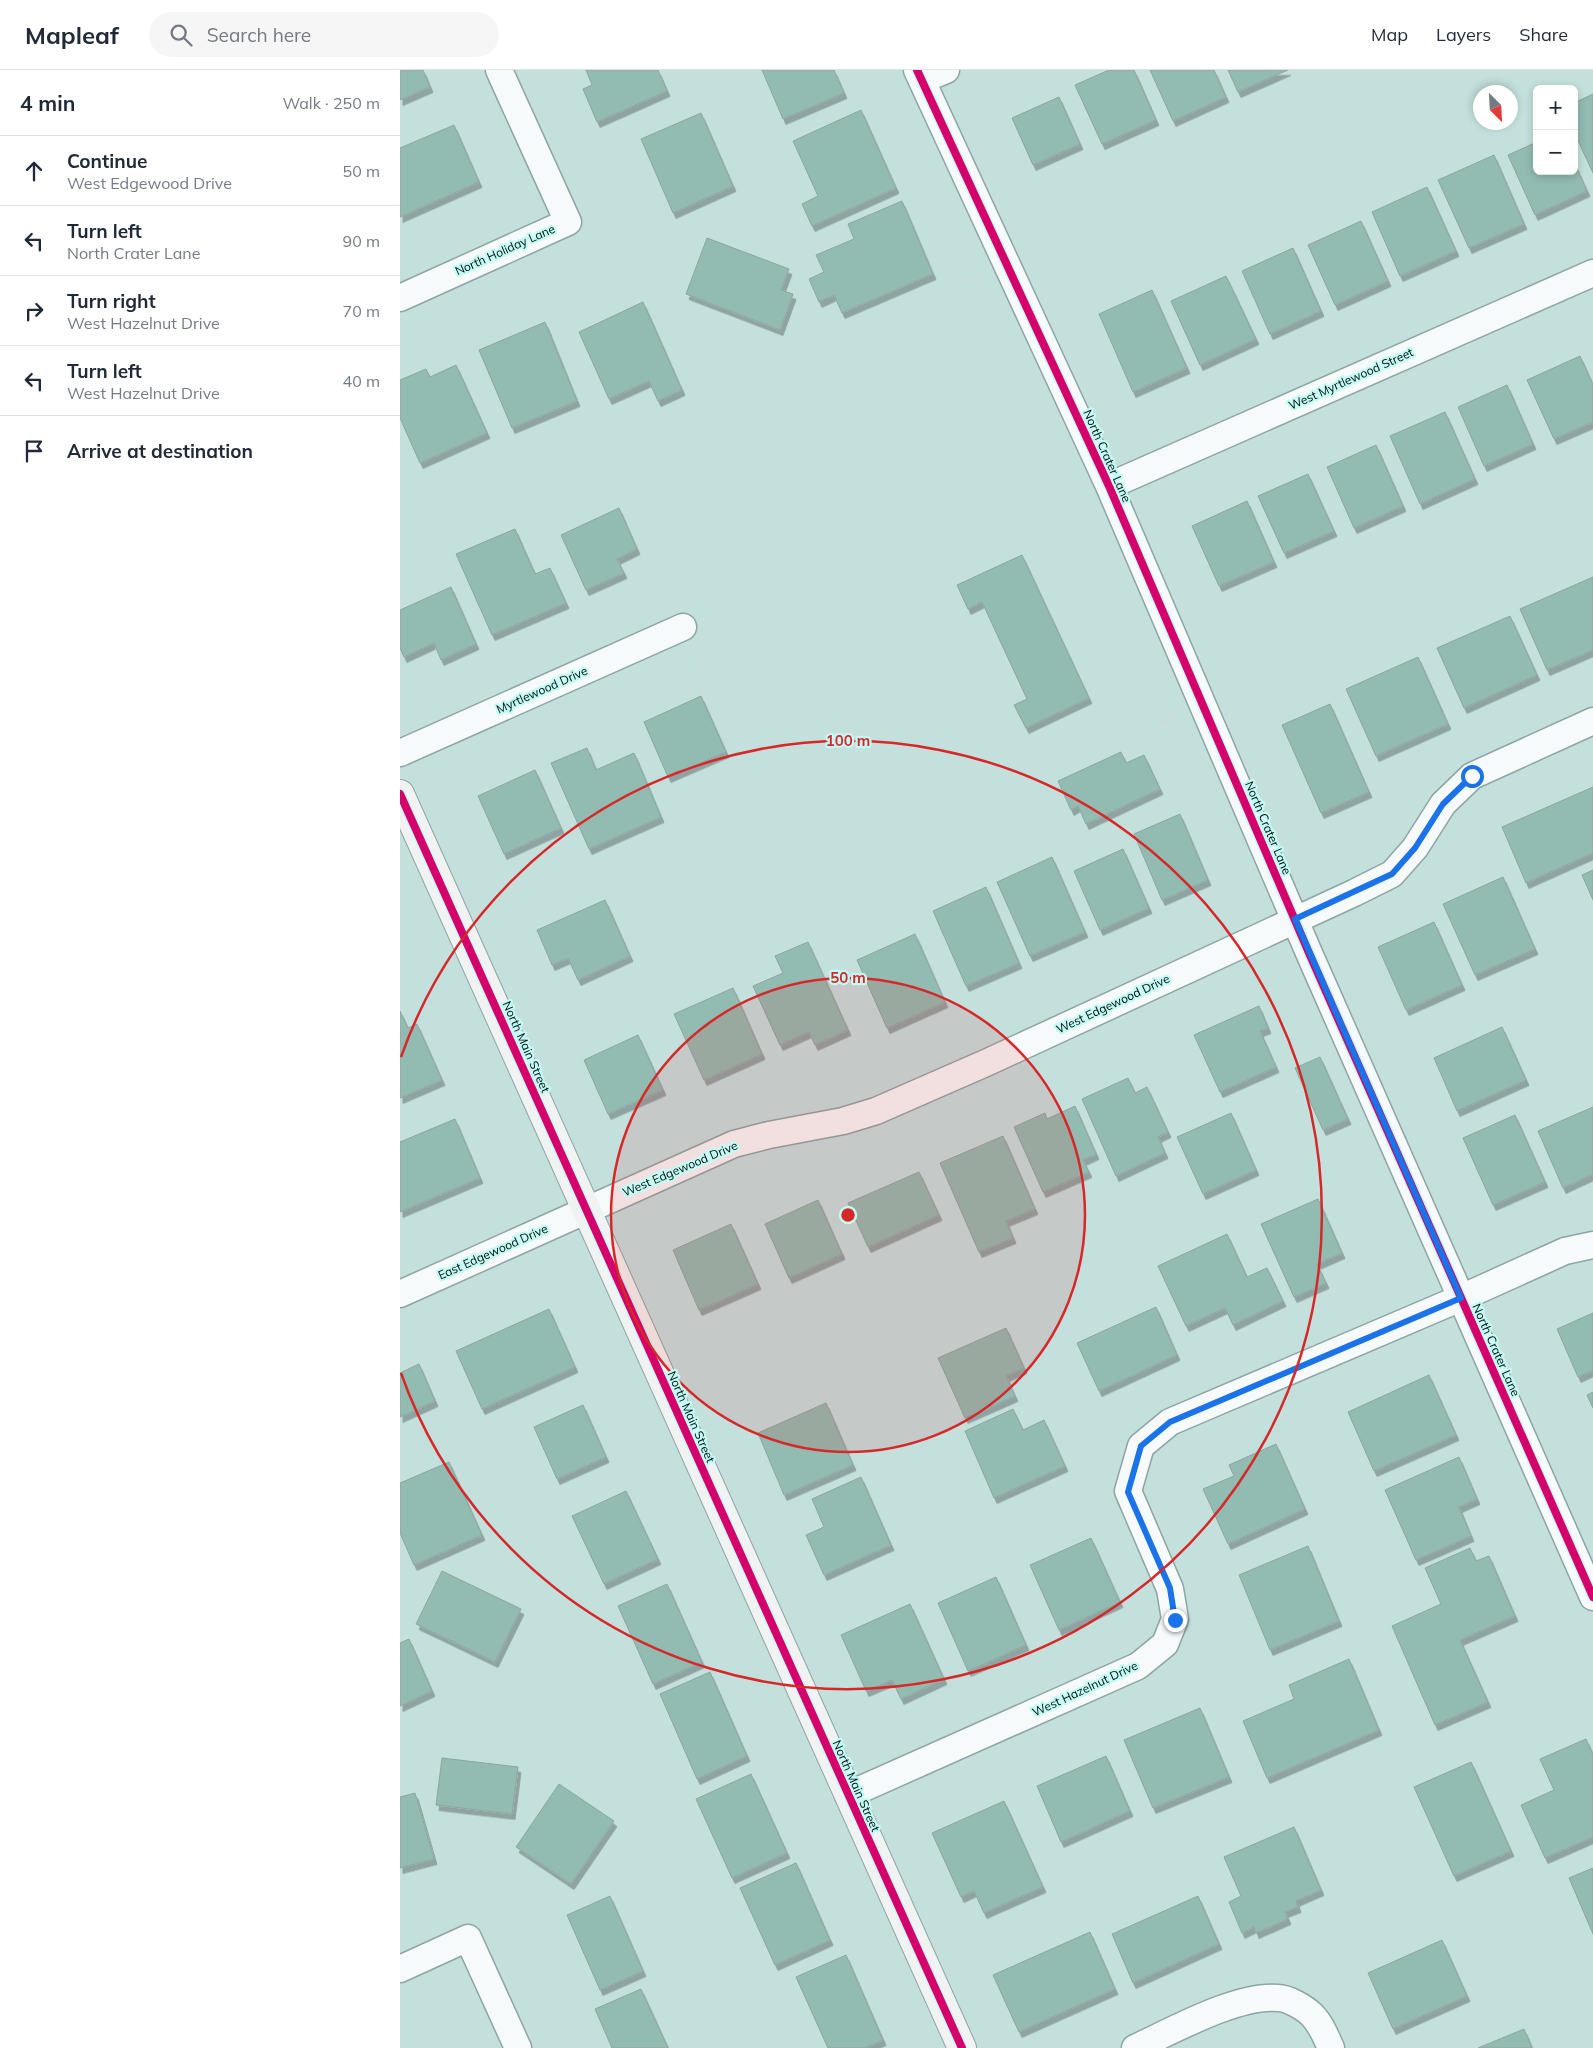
<!DOCTYPE html>
<meta charset="utf-8">
<style>
:root{--surface:#fff;--page:#f6f6f7;--text:#1f2937;--muted:#747a83;--line:#e0e1e3}
body{margin:0;font-family:Mulish,sans-serif;background:var(--page);color:var(--text)}
.controls{position:absolute;right:15px;top:15px;display:grid;overflow:hidden;border-radius:8px;box-shadow:0 2px 8px #0003}
.controls button{width:45px;height:45px;display:grid;place-items:center;padding:0;border:0;border-bottom:1px solid var(--line);background:var(--surface);color:var(--text);font:25px sans-serif}
.compass{position:absolute;left:1073px;top:15px;width:45px;height:45px;border-radius:50%;background:var(--surface);box-shadow:0 2px 8px #0003;rotate:156deg}
.stop{position:absolute;width:15px;height:15px;margin:-11px;border:4px solid #1a73e8;border-radius:50%;background:#fff}
.stop.end{background:#1a73e8;border-color:#fff;box-shadow:0 1px 5px #0008}
.list{margin:0;padding:0;list-style:none}
h2{display:flex;justify-content:space-between;align-items:center;height:65px;margin:0;padding:0 20px;font-size:21px}
h2 small{font-size:16px;font-weight:400;color:var(--muted)}
.list li{display:grid;grid-template-columns:32px 1fr auto;gap:15px;align-items:center;box-sizing:border-box;height:70px;padding:0 20px;border-top:1px solid var(--line)}
.list b{display:block;font-size:19px;white-space:nowrap}
.list p{margin:0;font-size:16px;white-space:nowrap;color:var(--muted)}
.list em{font-size:16px;font-style:normal;color:var(--muted)}
.icon{flex:none;width:28px;height:28px;fill:none;stroke:currentColor;stroke-width:2;stroke-linecap:round;stroke-linejoin:round}
.map{position:relative;flex:none;width:1193px;height:1978px;overflow:hidden}
header{display:flex;align-items:center;gap:30px;box-sizing:border-box;height:70px;padding:0 25px;background:var(--surface);border-bottom:1px solid var(--line)}
header strong{font-size:24px}
nav{display:flex;gap:28px;margin-inline-start:auto;font-size:18px}
.search{width:350px;height:45px;background:var(--page);display:flex;align-items:center;gap:12px;box-sizing:border-box;padding:0 18px;border-radius:28px;color:var(--muted);font-size:19px}
main{display:flex}
aside{flex:1;background:var(--surface)}
.map>svg:first-child{display:block}
.building{fill:#92bbb1;stroke:#8fa5a0;filter:url(#shadow)}
.lines{fill:none;stroke-linecap:round;stroke-linejoin:round}
.street-casing{stroke:#8ea5a3;stroke-width:29}
.secondary-casing{stroke:#8ea5a3;stroke-width:30}
.path{stroke:#cfd8d7;stroke-width:3;stroke-dasharray:4 4;stroke-linecap:butt}
.street{stroke:#f6fafa;stroke-width:26}
.secondary{stroke:#f1f3f2;stroke-width:28}
.cycleway-casing{stroke:#c4faf4;stroke-width:11}
.cycleway{stroke:#d6006c;stroke-width:8}
.route{stroke:#1a73e8;stroke-width:6}
.ring{fill:none;stroke:#d62828;stroke-width:2.5}
.labels{text-anchor:middle;stroke-width:4.5;stroke-linejoin:round;paint-order:stroke}
.street-label{font-size:12px;fill:#000f0d;stroke:#c4faf4}
.centre{fill:#d62828;stroke:#c4faf4;stroke-width:2.5}
.ring-label{font-size:15px;text-anchor:middle;font-weight:bold;fill:#d62828;stroke:#c4faf4;stroke-width:4.5;stroke-linejoin:round;paint-order:stroke}
</style>
<header>
<strong>Mapleaf</strong>
<div class="search"><svg class="icon" aria-label="search" viewBox="0 0 24 24"><circle cx="10" cy="10" r="6"/><path d="M15 15l6 6"/></svg>Search here</div>
<nav><a>Map</a><a>Layers</a><a>Share</a></nav>
</header>
<main>
<aside>
<h2>4 min<small>Walk · 250 m</small></h2>
<ul class="list">
<li><svg class="icon" aria-label="ahead" viewBox="0 0 24 24"><path d="M12 20V5M6 11l6-6 6 6"/></svg><div><b>Continue</b><p>West Edgewood Drive</p></div><em>50 m</em></li>
<li><svg class="icon" aria-label="left" viewBox="0 0 24 24"><path d="M17 20v-9H6M10 6l-5 5 5 5"/></svg><div><b>Turn left</b><p>North Crater Lane</p></div><em>90 m</em></li>
<li><svg class="icon" aria-label="right" viewBox="0 0 24 24"><path d="M7 20v-9h11M14 6l5 5-5 5"/></svg><div><b>Turn right</b><p>West Hazelnut Drive</p></div><em>70 m</em></li>
<li><svg class="icon" aria-label="left" viewBox="0 0 24 24"><path d="M17 20v-9H6M10 6l-5 5 5 5"/></svg><div><b>Turn left</b><p>West Hazelnut Drive</p></div><em>40 m</em></li>
<li><svg class="icon" aria-label="arrive" viewBox="0 0 24 24"><path d="M6 21V4h12l-3 4 3 4H6"/></svg><div><b>Arrive at destination</b></div></li>
</ul>
</aside>
<div class="map">
<svg width="1193" height="1978" viewBox="0 0 1193 1978">
<defs>
<filter id="shadow"><feDropShadow dx="3" dy="5.5" stdDeviation="0" flood-color="#0004"/></filter>
</defs>
<rect width="100%" height="100%" fill="#c3e0dd"/>
<!-- building -->
<path class="building" d="M 0,0 L 23,0 L 30,17 L 0,30 Z
M 186,0 L 258,0 L 267,21 L 197,52 L 183,19 L 192,15 Z
M 362,0 L 434,0 L 444,23 L 383,49 Z
M 709,0 L 734,0 L 756,50 L 702,74 L 675,15 Z
M 750,0 L 814,0 L 826,27 L 773,51 Z
M 828,0 L 888,0 L 838,22 Z
M 1193,24 L 1193,103 L 1174,62 L 1174,33 Z
M 659,27 L 680,74 L 633,95 L 612,48 Z
M 461,40 L 496,118 L 412,156 L 402,134 L 418,126 L 393,71 Z
M 301,43 L 333,116 L 273,143 L 241,69 Z
M 54,55 L 79,112 L 0,147 L 0,78 Z
M 1137,72 L 1137,101 L 1174,101 L 1174,92 L 1187,121 L 1135,145 L 1108,85 Z
M 1094,85 L 1124,154 L 1069,178 L 1038,110 Z
M 1027,117 L 1056,181 L 1000,206 L 972,142 Z
M 502,131 L 533,204 L 442,243 L 434,225 L 419,232 L 409,209 L 424,202 L 416,185 L 454,169 L 448,154 Z
M 961,151 L 988,211 L 935,235 L 908,175 Z
M 307,168 L 389,199 L 381,220 L 393,224 L 380,260 L 286,224 Z
M 893,178 L 921,241 L 870,264 L 842,201 Z
M 826,206 L 856,269 L 800,295 L 771,231 Z
M 752,220 L 787,298 L 733,322 L 699,244 Z
M 243,232 L 282,320 L 258,331 L 249,311 L 209,329 L 179,262 Z
M 145,252 L 177,331 L 112,358 L 79,280 Z
M 1180,286 L 1193,315 L 1193,352 L 1154,369 L 1127,310 Z
M 56,295 L 87,363 L 20,393 L 0,348 L 0,310 L 26,299 L 30,307 Z
M 1107,315 L 1133,374 L 1084,396 L 1058,337 Z
M 1045,342 L 1075,409 L 1020,434 L 990,366 Z
M 976,375 L 1003,436 L 954,458 L 927,397 Z
M 908,404 L 934,461 L 884,483 L 858,426 Z
M 847,431 L 874,492 L 819,516 L 792,456 Z
M 219,438 L 237,479 L 217,489 L 224,503 L 186,520 L 161,465 Z
M 115,459 L 135,504 L 150,498 L 166,533 L 92,565 L 56,484 Z
M 622,485 L 689,628 L 626,658 L 614,635 L 627,629 L 582,532 L 568,539 L 557,515 Z
M 1193,507 L 1193,580 L 1147,600 L 1120,539 Z
M 51,517 L 76,574 L 41,590 L 34,573 L 4,587 L 0,578 L 0,540 Z
M 1110,546 L 1137,605 L 1064,638 L 1037,578 Z
M 1018,587 L 1048,654 L 976,686 L 946,619 Z
M 301,626 L 326,682 L 268,707 L 244,652 Z
M 930,634 L 969,722 L 921,743 L 882,655 Z
M 187,678 L 196,700 L 234,683 L 261,747 L 189,779 L 151,693 Z
M 721,682 L 726,693 L 744,685 L 760,719 L 686,754 L 678,736 L 671,740 L 658,711 Z
M 135,700 L 161,758 L 104,784 L 78,726 Z
M 1193,717 L 1193,783 L 1126,813 L 1102,757 Z
M 780,744 L 808,810 L 762,830 L 734,764 Z
M 723,779 L 749,838 L 700,860 L 674,801 Z
M 652,787 L 685,862 L 630,886 L 597,812 Z
M 1193,800 L 1193,830 L 1182,805 Z
M 1103,807 L 1135,879 L 1075,905 L 1043,834 Z
M 586,817 L 619,893 L 566,916 L 533,841 Z
M 205,830 L 230,886 L 178,910 L 168,888 L 152,895 L 137,860 Z
M 1034,852 L 1062,915 L 1006,940 L 978,877 Z
M 515,864 L 545,932 L 487,958 L 457,890 Z
M 408,872 L 448,960 L 415,975 L 409,962 L 380,975 L 353,916 L 383,903 L 375,886 Z
M 333,918 L 362,984 L 304,1010 L 274,944 Z
M 859,936 L 868,958 L 860,961 L 876,997 L 820,1022 L 794,965 Z
M 0,941 L 8,958 L 17,954 L 42,1010 L 0,1028 Z
M 1102,957 L 1126,1010 L 1057,1041 L 1034,988 Z
M 238,965 L 263,1020 L 208,1044 L 184,990 Z
M 920,987 L 948,1049 L 923,1060 L 895,998 Z
M 728,1008 L 735,1023 L 747,1017 L 768,1062 L 758,1067 L 765,1083 L 716,1106 L 682,1029 Z
M 675,1036 L 696,1084 L 683,1090 L 689,1102 L 643,1122 L 614,1057 L 645,1043 L 647,1049 Z
M 1193,1037 L 1193,1104 L 1163,1118 L 1138,1061 Z
M 831,1043 L 856,1100 L 803,1124 L 777,1067 Z
M 1115,1045 L 1145,1112 L 1093,1135 L 1063,1068 Z
M 55,1049 L 80,1108 L 0,1142 L 0,1072 Z
M 603,1066 L 635,1139 L 606,1151 L 613,1168 L 579,1182 L 540,1093 Z
M 519,1102 L 539,1145 L 468,1177 L 448,1133 Z
M 918,1129 L 942,1183 L 917,1194 L 926,1213 L 894,1227 L 861,1154 Z
M 418,1130 L 442,1184 L 389,1208 L 365,1154 Z
M 331,1154 L 358,1214 L 299,1240 L 273,1180 Z
M 827,1164 L 847,1207 L 867,1198 L 883,1231 L 833,1255 L 825,1238 L 786,1256 L 758,1196 Z
M 756,1237 L 777,1285 L 699,1321 L 677,1273 Z
M 149,1239 L 175,1297 L 82,1339 L 56,1281 Z
M 1193,1243 L 1193,1300 L 1178,1307 L 1157,1259 Z
M 606,1258 L 624,1298 L 606,1306 L 615,1326 L 565,1348 L 538,1288 Z
M 19,1294 L 35,1331 L 0,1347 L 0,1303 Z
M 1029,1305 L 1056,1365 L 974,1401 L 948,1342 Z
M 1193,1322 L 1193,1338 L 1187,1325 Z
M 426,1333 L 453,1395 L 384,1425 L 358,1363 Z
M 183,1335 L 206,1387 L 157,1409 L 134,1357 Z
M 613,1339 L 623,1360 L 644,1350 L 665,1396 L 594,1428 L 565,1361 Z
M 876,1374 L 905,1439 L 828,1474 L 803,1419 L 834,1406 L 829,1395 Z
M 1059,1387 L 1077,1429 L 1059,1437 L 1071,1466 L 1016,1490 L 985,1420 Z
M 49,1392 L 82,1465 L 14,1495 L 0,1463 L 0,1413 Z
M 461,1407 L 491,1475 L 424,1505 L 406,1465 L 424,1457 L 412,1429 Z
M 226,1421 L 258,1489 L 204,1514 L 172,1446 Z
M 691,1468 L 720,1532 L 659,1560 L 630,1495 Z
M 908,1476 L 939,1551 L 870,1580 L 839,1505 Z
M 1070,1478 L 1076,1491 L 1089,1486 L 1115,1546 L 1060,1570 L 1088,1632 L 1035,1655 L 992,1556 L 1041,1534 L 1025,1498 Z
M 42,1501 L 121,1539 L 95,1592 L 16,1554 Z
M 596,1507 L 626,1575 L 568,1601 L 538,1533 Z
M 267,1514 L 302,1592 L 253,1614 L 218,1536 Z
M 510,1534 L 544,1609 L 501,1629 L 492,1610 L 466,1621 L 441,1565 Z
M 9,1569 L 32,1621 L 0,1636 L 0,1573 Z
M 949,1589 L 979,1660 L 867,1708 L 843,1651 L 894,1629 L 889,1615 Z
M 310,1602 L 347,1686 L 297,1709 L 260,1624 Z
M 800,1638 L 829,1707 L 753,1738 L 724,1670 Z
M 1186,1669 L 1193,1685 L 1193,1767 L 1145,1788 L 1121,1735 L 1154,1720 L 1140,1689 Z
M 706,1686 L 730,1741 L 661,1772 L 637,1716 Z
M 42,1688 L 118,1697 L 112,1744 L 36,1735 Z
M 1071,1692 L 1111,1781 L 1054,1806 L 1014,1717 Z
M 351,1704 L 387,1783 L 332,1808 L 296,1729 Z
M 159,1714 L 214,1751 L 171,1814 L 116,1777 Z
M 15,1723 L 34,1789 L 0,1798 L 0,1727 Z
M 604,1731 L 643,1817 L 584,1843 L 574,1821 L 561,1827 L 532,1763 Z
M 894,1757 L 921,1820 L 896,1831 L 898,1837 L 885,1842 L 888,1849 L 856,1863 L 854,1857 L 842,1863 L 829,1832 L 841,1826 L 824,1787 Z
M 396,1793 L 430,1870 L 375,1895 L 340,1818 Z
M 1193,1798 L 1193,1864 L 1169,1808 Z
M 210,1826 L 243,1901 L 200,1920 L 167,1845 Z
M 798,1826 L 819,1874 L 733,1913 L 712,1864 Z
M 690,1862 L 715,1919 L 619,1962 L 593,1905 Z
M 1042,1870 L 1067,1926 L 993,1959 L 968,1903 Z
M 446,1885 L 483,1970 L 465,1978 L 428,1978 L 396,1907 Z
M 241,1919 L 268,1978 L 212,1978 L 195,1939 Z
M 1124,1959 L 1132,1978 L 1078,1978 Z"/>
<g class="lines">
<!-- street casing -->
<g class="street-casing">
<path id="street" d="M 517,0 L 709,416 L 909,883 L 1193,1527
M 522,10 L 546,0
M 0,228 L 168,152 L 99,0
M 709,416 L 1193,203
M 0,683 L 283,557
M 0,1224 L 334,1074 L 369,1065 L 443,1051 L 476,1041 L 588,992 L 954,823 L 992,804 L 1015,778 L 1043,734 L 1072,706 L 1193,651
M 448,1725 L 738,1596 L 765,1574 L 775,1549 L 770,1519 L 728,1421 L 741,1376 L 770,1352 L 1061,1228 L 1165,1181 L 1193,1175
M 0,1899 L 68,1868 L 118,1978
M 735,1978 C 772,1961 838,1924 878,1928 C 888,1928 905,1938 912,1945 C 921,1954 926,1967 931,1978"/>
</g>
<!-- secondary casing -->
<g class="secondary-casing">
<path id="secondary" d="M 0,724 L 562,1978"/>
</g>
<!-- path -->
<path class="path" d="M 569,210 L 581,206
M 295,584 L 300,596
M 762,652 L 777,645"/>
<!-- street -->
<use href="#street" class="street"/>
<!-- secondary -->
<use href="#secondary" class="secondary"/>
<!-- cycleway casing -->
<g class="cycleway-casing">
<path id="cycleway" d="M 517,0 L 709,416 L 909,883 L 1193,1527
M 0,724 L 562,1978"/>
</g>
<!-- cycleway -->
<use href="#cycleway" class="cycleway"/>
</g>
<g class="lines">
<!-- route -->
<path class="route" d="M 775,1550 L 770,1518 L 728,1422 L 741,1376 L 770,1352 L 1061,1228 L 895,849 L 992,804 L 1015,778 L 1043,734 L 1072,706"/>
</g>
<!-- distance rings -->
<circle cx="448" cy="1145" r="237" fill="#d62828" fill-opacity=".12"/>
<g class="ring">
<circle cx="448" cy="1145" r="237"/>
<path d="M1 987A474 474 0 1 1 1 1303"/>
</g>
<g class="labels">
<!-- street labels -->
<g class="street-label">
<text transform="translate(105 180) rotate(-24)" y="4">North Holiday Lane</text>
<text transform="translate(951 309) rotate(-24)" y="4">West Myrtlewood Street</text>
<text transform="translate(707 386) rotate(66)" y="4">North Crater Lane</text>
<text transform="translate(142 620) rotate(-24)" y="4">Myrtlewood Drive</text>
<text transform="translate(868 758) rotate(67)" y="4">North Crater Lane</text>
<text transform="translate(713 934) rotate(-25)" y="4">West Edgewood Drive</text>
<text transform="translate(126 977) rotate(66)" y="4">North Main Street</text>
<text transform="translate(280 1099) rotate(-23)" y="4">West Edgewood Drive</text>
<text transform="translate(93 1182) rotate(-24)" y="4">East Edgewood Drive</text>
<text transform="translate(1096 1280) rotate(66)" y="4">North Crater Lane</text>
<text transform="translate(291 1347) rotate(66)" y="4">North Main Street</text>
<text transform="translate(685 1619) rotate(-25)" y="4">West Hazelnut Drive</text>
<text transform="translate(456 1716) rotate(66)" y="4">North Main Street</text>
</g>
</g>
<circle cx="448" cy="1145" r="8" class="centre"/>
<g class="ring-label">
<text x="448" y="676">100 m</text>
<text x="448" y="913">50 m</text>
</g>
</svg>
<div class="controls">
<button>+</button>
<button>−</button>
</div>
<svg class="compass" viewBox="-18 -18 36 36"><path d="M0-13l5 13h-10z" fill="#e53935"/><path d="M0 13l5-13h-10z" fill="#747a83"/></svg>
<div class="stop" style="left:1072px;top:706px"></div>
<div class="stop end" style="left:775px;top:1550px"></div>
</div>
</main>
